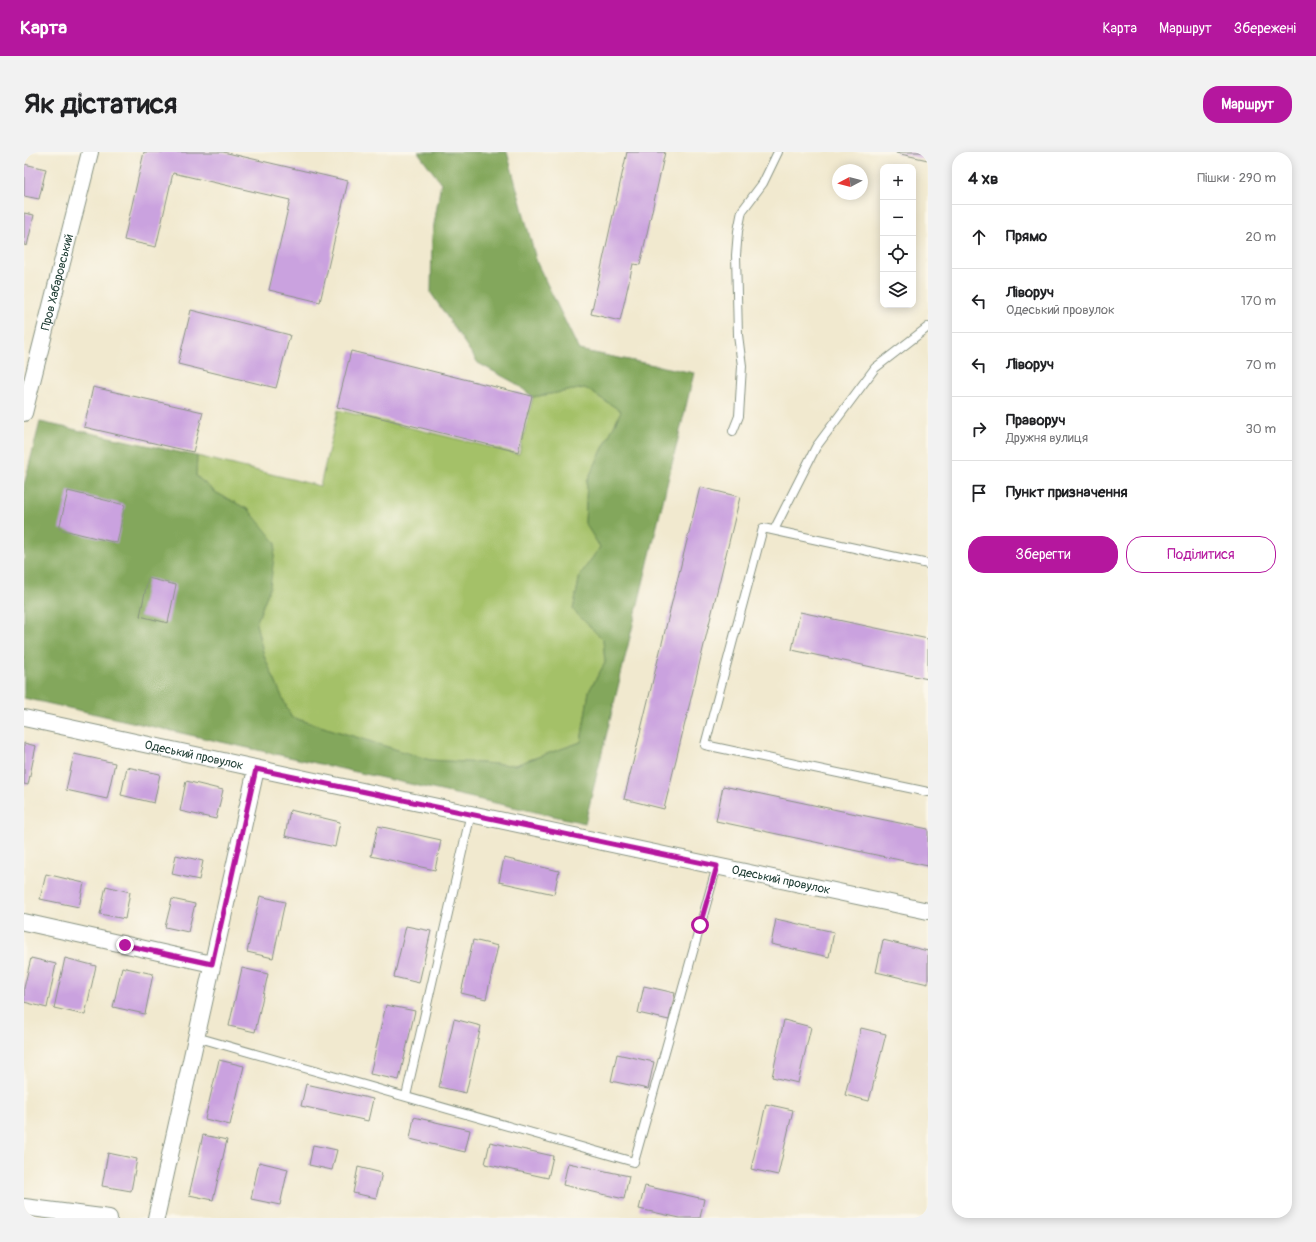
<!DOCTYPE html>
<html lang="uk">
<meta charset="utf-8">
<style>
:root{--surface:#fff;--page:#f2f2f2;--text:#202124;--muted:#757577;--line:#e0e0e0;--accent:#b5179e}
body{margin:0;font-family:Pangolin,sans-serif;background:var(--page);color:var(--text)}
.controls{position:absolute;right:12px;top:12px;display:grid;overflow:hidden;border-radius:8px;box-shadow:0 2px 10px #0003}
.controls button{width:36px;height:36px;display:grid;place-items:center;padding:0;border:0;border-bottom:1px solid var(--line);background:var(--surface);color:var(--text);font:20px sans-serif}
.compass{position:absolute;left:808px;top:12px;width:36px;height:36px;border-radius:50%;background:var(--surface);box-shadow:0 2px 10px #0003;rotate:263deg}
.stop{position:absolute;width:12px;height:12px;margin:-9px;border:3px solid #b5179e;border-radius:50%;background:#fff}
.stop.end{background:#b5179e;border-color:#fff;box-shadow:0 1px 4px #0008}
.list{margin:0;padding:0;list-style:none}
h2{display:flex;justify-content:space-between;align-items:center;height:52px;margin:0;padding:0 16px;font-size:17px}
h2 small{font-size:13px;font-weight:400;color:var(--muted)}
.list li{display:grid;grid-template-columns:26px 1fr auto;gap:12px;align-items:center;box-sizing:border-box;height:64px;padding:0 16px;border-top:1px solid var(--line)}
.list b{display:block;font-size:15px;white-space:nowrap}
.list p{margin:0;font-size:13px;white-space:nowrap;color:var(--muted)}
.list em{font-size:13px;font-style:normal;color:var(--muted)}
.actions{display:flex;gap:8px;padding:12px 16px}
.actions a{flex:1;padding:9px 0;border:1px solid var(--accent);border-radius:16px;text-align:center;font-size:14px;color:var(--accent)}
.actions .main{background:var(--accent);color:#fff}
.icon{flex:none;width:22px;height:22px;fill:none;stroke:currentColor;stroke-width:2;stroke-linecap:round;stroke-linejoin:round}
.map{position:relative;flex:none;width:904px;height:1066px;overflow:hidden;border-radius:16px}
header{display:flex;align-items:center;gap:24px;box-sizing:border-box;height:56px;padding:0 20px;background:var(--accent);color:#fff}
header strong{font-size:19px}
nav{display:flex;gap:22px;margin-inline-start:auto;font-size:14px}
.intro{display:flex;align-items:center;justify-content:space-between;box-sizing:border-box;height:96px;padding:0 24px}
h1{margin:0;font-size:28px}
.button{padding:10px 18px;border-radius:16px;background:var(--accent);color:#fff;font-size:14px;font-weight:700}
main{display:flex;gap:24px;padding:0 24px}
aside{flex:1;background:var(--surface);border-radius:16px;box-shadow:0 2px 10px #0003}
.map>svg:first-child{display:block}
.green{fill:#a4c168;stroke:#627f4e}
.forest{fill:#83a75c;stroke:#517248}
.building{fill:#caa2df}
.lines{fill:none;stroke-linecap:round;stroke-linejoin:round}
.lane-casing{stroke:#889382;stroke-width:10}
.street-casing{stroke:#889382;stroke-width:18}
.lane{stroke:#fff;stroke-width:8}
.street{stroke:#fff;stroke-width:16}
.route{stroke:#b5179e;stroke-width:5}
.labels{text-anchor:middle;stroke-width:4;stroke-linejoin:round;paint-order:stroke}
.street-label{font-size:12px;fill:#1f3d34;stroke:#fbf7ec}
</style>
<header>
<strong>Карта</strong>
<nav><a>Карта</a><a>Маршрут</a><a>Збережені</a></nav>
</header>
<div class="intro"><h1>Як дістатися</h1><a class="button">Маршрут</a></div>
<main>
<div class="map">
<svg width="904" height="1066" viewBox="0 0 904 1066">
<rect width="100%" height="100%" fill="#fbf7ec"/>
<filter id="ink" filterUnits="userSpaceOnUse"><feTurbulence type="fractalNoise" baseFrequency=".025" numOctaves="2"/><feDisplacementMap in="SourceGraphic" scale="8" xChannelSelector="R" yChannelSelector="G"/><feConvolveMatrix kernelMatrix="1 2 1 2 8 2 1 2 1" color-interpolation-filters="sRGB"/></filter>
<filter id="wash" filterUnits="userSpaceOnUse"><feTurbulence type="fractalNoise" baseFrequency=".012" numOctaves="4" result="noise"/><feDisplacementMap in="SourceGraphic" scale="16" xChannelSelector="R" yChannelSelector="G"/><feGaussianBlur stdDeviation="0.9" result="paint"/><feColorMatrix in="noise" values="0 0 0 0 0 0 0 0 0 0 0 0 0 0 0 0 0 1.4 0 .05"/><feComposite in="paint" operator="in"/></filter>
<g filter="url(#wash)">
<rect width="100%" height="100%" fill="#f1e9cf"/>
<!-- green -->
<path class="green" d="M 561,236 L 597,259 L 563,329 L 561,371 L 576,395 L 556,423 L 549,458 L 579,488 L 581,511 L 565,539 L 557,590 L 491,613 L 406,608 L 267,565 L 240,504 L 232,472 L 246,435 L 225,358 L 191,340 L 172,324 L 173,304 L 296,334 L 314,258 L 495,302 L 509,245 Z"/>
<!-- forest -->
<path class="forest" d="M 394,0 L 483,0 L 513,111 L 555,198 L 670,221 L 561,671 L 0,546 L 0,333 L 16,270 L 173,304 L 172,324 L 191,340 L 225,358 L 252,391 L 246,435 L 232,472 L 240,504 L 267,565 L 406,608 L 491,613 L 557,590 L 565,539 L 581,511 L 579,488 L 549,458 L 556,423 L 576,395 L 561,371 L 563,329 L 597,259 L 561,236 L 509,245 L 491,231 L 454,211 L 407,141 L 408,84 L 417,31 Z"/>
<g id="blocks">
<!-- building -->
<path class="building" d="M 120,0 L 199,0 L 324,29 L 296,150 L 245,138 L 266,48 L 149,21 L 132,95 L 100,88 Z
M 603,0 L 641,0 L 616,113 L 609,112 L 596,169 L 567,162 Z
M 872,0 L 904,0 L 904,8 L 872,1 Z
M 0,12 L 22,17 L 15,47 L 0,44 Z
M 0,61 L 10,63 L 3,94 L 0,93 Z
M 167,158 L 266,183 L 252,236 L 154,212 Z
M 327,199 L 508,244 L 494,300 L 313,255 Z
M 69,235 L 179,260 L 169,300 L 60,275 Z
M 676,335 L 716,345 L 640,657 L 600,647 Z
M 44,339 L 101,353 L 93,391 L 35,377 Z
M 124,426 L 152,433 L 144,471 L 116,464 Z
M 776,460 L 904,487 L 904,527 L 768,498 Z
M 0,591 L 12,594 L 4,633 L 0,632 Z
M 50,602 L 91,611 L 83,647 L 42,638 Z
M 103,615 L 136,622 L 130,651 L 97,643 Z
M 162,629 L 199,638 L 192,667 L 156,659 Z
M 699,634 L 904,677 L 904,714 L 692,669 Z
M 266,658 L 316,670 L 311,695 L 261,684 Z
M 354,674 L 417,688 L 411,718 L 347,704 Z
M 152,703 L 179,709 L 175,728 L 148,722 Z
M 480,706 L 535,719 L 530,742 L 475,730 Z
M 22,722 L 60,731 L 55,755 L 16,747 Z
M 82,734 L 106,740 L 101,767 L 76,762 Z
M 236,744 L 261,750 L 249,806 L 223,800 Z
M 148,747 L 171,752 L 164,780 L 141,775 Z
M 752,767 L 810,780 L 805,805 L 747,792 Z
M 382,774 L 407,779 L 395,831 L 370,825 Z
M 449,788 L 474,794 L 462,847 L 437,841 Z
M 859,788 L 904,799 L 904,832 L 852,820 Z
M 7,806 L 32,812 L 23,856 L 0,850 L 0,836 Z
M 41,806 L 72,814 L 61,863 L 30,856 Z
M 98,815 L 129,822 L 121,862 L 89,855 Z
M 218,816 L 244,822 L 231,880 L 205,874 Z
M 620,834 L 651,841 L 645,868 L 614,861 Z
M 362,853 L 391,859 L 375,928 L 346,922 Z
M 430,867 L 457,874 L 442,941 L 415,935 Z
M 760,868 L 787,875 L 774,931 L 748,925 Z
M 837,876 L 862,882 L 845,949 L 821,943 Z
M 593,902 L 630,910 L 624,937 L 587,929 Z
M 195,908 L 220,914 L 206,973 L 181,967 Z
M 282,932 L 349,947 L 344,969 L 277,954 Z
M 742,952 L 769,958 L 754,1023 L 727,1017 Z
M 390,965 L 446,978 L 441,1000 L 386,987 Z
M 179,983 L 203,988 L 189,1048 L 165,1043 Z
M 466,990 L 529,1004 L 524,1026 L 461,1012 Z
M 289,993 L 313,998 L 308,1018 L 285,1013 Z
M 84,1001 L 113,1007 L 107,1039 L 78,1034 Z
M 235,1010 L 264,1017 L 256,1053 L 227,1047 Z
M 544,1011 L 605,1024 L 600,1047 L 539,1033 Z
M 334,1015 L 358,1021 L 352,1046 L 329,1041 Z
M 621,1034 L 680,1047 L 676,1066 L 656,1066 L 615,1057 Z"/>
</g>
</g>
<g filter="url(#ink)">
<use href="#blocks" fill-opacity="0" stroke="#889382" stroke-width="1"/>
<g class="lines">
<!-- lane casing -->
<g class="lane-casing">
<path id="lane" d="M 709,279 L 715,264 L 718,214 L 714,183 L 712,103 L 714,79 L 718,59 L 739,31 L 754,0
M 750,378 L 792,295 L 851,216 L 904,175
M 904,412 L 739,376 L 681,593 L 904,640
M 172,885 L 610,1010 L 693,714
M 382,944 L 447,661"/>
</g>
<!-- street casing -->
<g class="street-casing">
<g id="street">
<path id="s1" d="M 0,261 L 66,0"/>
<path id="s2" d="M 0,566 C 301,632 603,695 904,759"/>
<path d="M 0,770 L 188,812"/>
<path d="M 0,1055 L 85,1066"/>
<path d="M 132,1066 L 232,617"/>
</g>
</g>
<!-- lane -->
<use href="#lane" class="lane"/>
<!-- street -->
<use href="#street" class="street"/>
</g>
</g>
<g class="lines" filter="url(#ink)">
<!-- route -->
<path class="route" d="M 101,793 L 188,812 L 232,617 L 693,714 L 676,773"/>
</g>
<g class="labels">
<!-- street labels -->
<g class="street-label">
<text dy="4" stroke="none"><textPath href="#s1" startOffset="135">Пров Хабаровський</textPath></text>
<text dy="4" stroke="none"><textPath href="#s2" startOffset="174">Одеський провулок</textPath></text>
<text dy="4" stroke="none"><textPath href="#s2" startOffset="774">Одеський провулок</textPath></text>
</g>
</g>
</svg>
<div class="controls">
<button>+</button>
<button>−</button>
<button><svg class="icon" aria-label="locate" viewBox="0 0 24 24"><circle cx="12" cy="12" r="6"/><path d="M12 2v4M12 18v4M2 12h4M18 12h4"/></svg></button>
<button><svg class="icon" aria-label="layers" viewBox="0 0 24 24"><path d="M12 4l9 5-9 5-9-5zM3 14l9 5 9-5"/></svg></button>
</div>
<svg class="compass" viewBox="-18 -18 36 36"><path d="M0-13l5 13h-10z" fill="#e53935"/><path d="M0 13l5-13h-10z" fill="#757577"/></svg>
<div class="stop" style="left:676px;top:773px"></div>
<div class="stop end" style="left:101px;top:793px"></div>
</div>
<aside>
<h2>4 хв<small>Пішки · 290 m</small></h2>
<ul class="list">
<li><svg class="icon" aria-label="ahead" viewBox="0 0 24 24"><path d="M12 20V5M6 11l6-6 6 6"/></svg><div><b>Прямо</b></div><em>20 m</em></li>
<li><svg class="icon" aria-label="left" viewBox="0 0 24 24"><path d="M17 20v-9H6M10 6l-5 5 5 5"/></svg><div><b>Ліворуч</b><p>Одеський провулок</p></div><em>170 m</em></li>
<li><svg class="icon" aria-label="left" viewBox="0 0 24 24"><path d="M17 20v-9H6M10 6l-5 5 5 5"/></svg><div><b>Ліворуч</b></div><em>70 m</em></li>
<li><svg class="icon" aria-label="right" viewBox="0 0 24 24"><path d="M7 20v-9h11M14 6l5 5-5 5"/></svg><div><b>Праворуч</b><p>Дружня вулиця</p></div><em>30 m</em></li>
<li><svg class="icon" aria-label="arrive" viewBox="0 0 24 24"><path d="M6 21V4h12l-3 4 3 4H6"/></svg><div><b>Пункт призначення</b></div></li>
</ul>
<div class="actions"><a class="main">Зберегти</a><a>Поділитися</a></div>
</aside>
</main>
